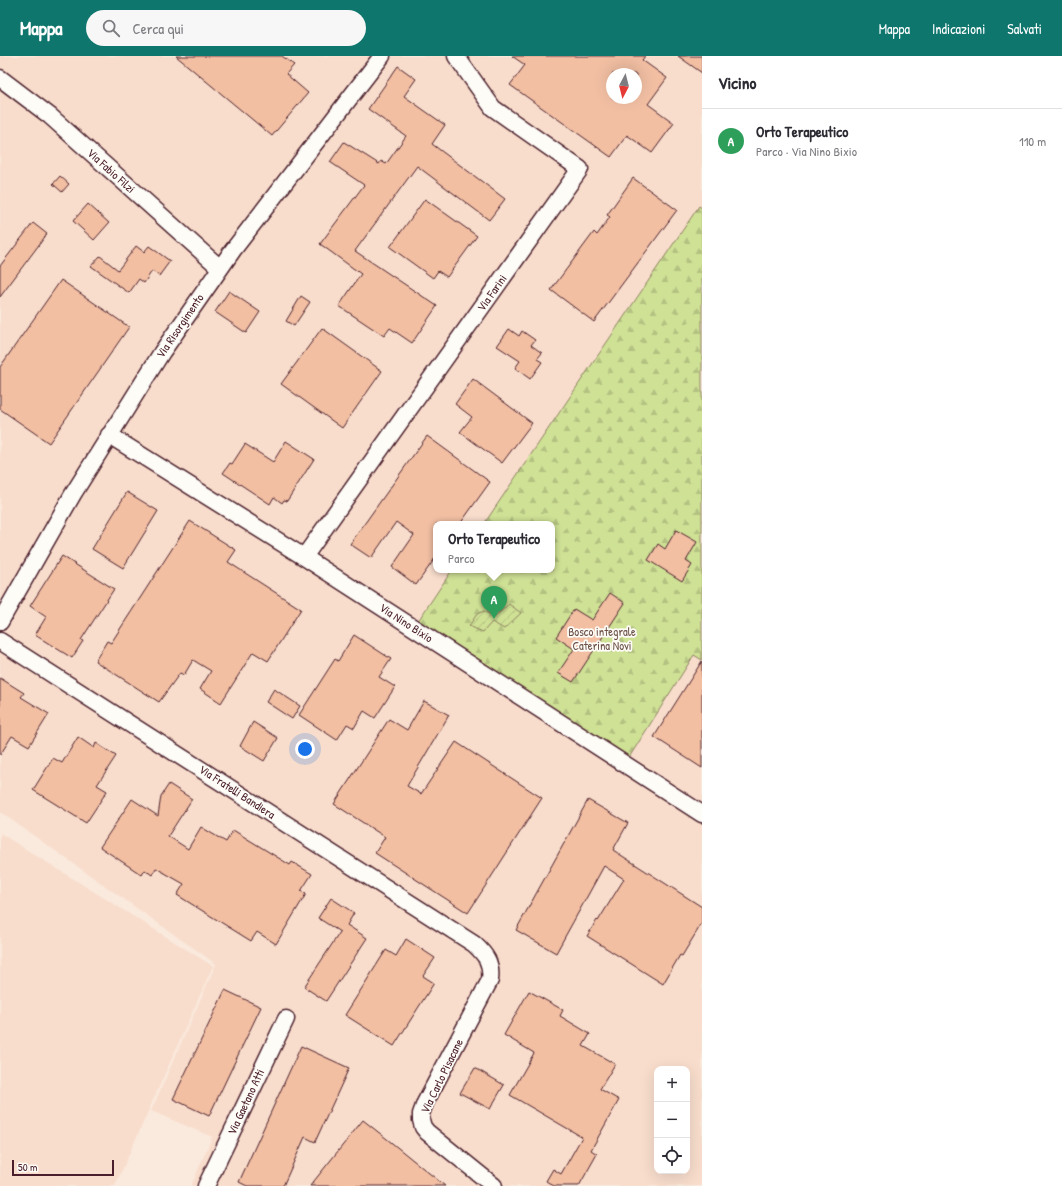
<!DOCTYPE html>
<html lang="it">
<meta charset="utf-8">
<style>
:root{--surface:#fff;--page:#f7f7f7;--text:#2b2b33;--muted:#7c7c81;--line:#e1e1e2;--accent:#0f766e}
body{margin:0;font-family:"Patrick Hand",sans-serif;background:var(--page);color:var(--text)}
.controls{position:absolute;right:12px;bottom:12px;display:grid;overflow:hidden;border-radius:8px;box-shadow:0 4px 16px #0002}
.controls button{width:36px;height:36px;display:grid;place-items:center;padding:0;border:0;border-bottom:1px solid var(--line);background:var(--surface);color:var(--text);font:20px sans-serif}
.compass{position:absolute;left:606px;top:12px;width:36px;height:36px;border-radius:50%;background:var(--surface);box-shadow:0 4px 16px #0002;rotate:187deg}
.scale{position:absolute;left:12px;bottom:10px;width:102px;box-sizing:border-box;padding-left:4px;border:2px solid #4a1f2b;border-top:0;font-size:11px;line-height:14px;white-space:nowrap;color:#4a1f2b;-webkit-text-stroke:3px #fdfcf7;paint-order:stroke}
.you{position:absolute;left:305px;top:693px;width:14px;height:14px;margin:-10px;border:3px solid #fff;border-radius:50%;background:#1a73e8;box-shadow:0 0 0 6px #1a73e833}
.badge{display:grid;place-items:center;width:26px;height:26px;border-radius:50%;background:var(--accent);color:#fff;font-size:13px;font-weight:700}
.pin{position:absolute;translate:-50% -33px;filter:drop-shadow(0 1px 2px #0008)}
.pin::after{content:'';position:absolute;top:21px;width:14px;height:12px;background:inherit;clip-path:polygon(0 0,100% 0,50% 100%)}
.popup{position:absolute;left:433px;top:465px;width:122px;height:52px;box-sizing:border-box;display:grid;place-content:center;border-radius:8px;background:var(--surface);filter:drop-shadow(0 1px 3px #0005);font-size:13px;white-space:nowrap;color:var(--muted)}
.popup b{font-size:15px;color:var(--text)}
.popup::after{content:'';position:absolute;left:50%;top:100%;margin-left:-8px;border:8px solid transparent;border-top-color:var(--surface)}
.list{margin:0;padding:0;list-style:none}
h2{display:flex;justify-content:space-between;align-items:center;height:52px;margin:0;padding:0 16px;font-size:17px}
h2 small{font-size:13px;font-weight:400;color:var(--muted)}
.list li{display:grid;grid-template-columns:26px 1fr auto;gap:12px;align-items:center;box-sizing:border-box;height:64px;padding:0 16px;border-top:1px solid var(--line)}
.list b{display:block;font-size:15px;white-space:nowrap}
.list p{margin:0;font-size:13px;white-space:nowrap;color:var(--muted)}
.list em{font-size:13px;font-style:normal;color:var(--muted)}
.icon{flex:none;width:22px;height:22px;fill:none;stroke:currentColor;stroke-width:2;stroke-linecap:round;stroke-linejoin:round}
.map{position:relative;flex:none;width:702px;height:1130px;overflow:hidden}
header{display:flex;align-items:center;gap:24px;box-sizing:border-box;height:56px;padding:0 20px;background:var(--accent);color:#fff}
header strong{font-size:19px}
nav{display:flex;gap:22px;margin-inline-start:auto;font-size:14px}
.search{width:280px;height:36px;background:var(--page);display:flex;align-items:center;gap:10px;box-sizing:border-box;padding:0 14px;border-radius:22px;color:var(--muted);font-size:15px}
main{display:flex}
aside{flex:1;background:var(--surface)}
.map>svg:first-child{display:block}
.built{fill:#f8ddcc;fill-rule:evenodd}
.forest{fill:url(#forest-firs);stroke:#8c8060}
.garden{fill:url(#garden-furrows);stroke:#8c8060}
.building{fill:#f2bfa3;stroke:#4a1f2b;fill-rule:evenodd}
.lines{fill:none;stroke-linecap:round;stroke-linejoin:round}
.minor-casing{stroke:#4a1f2b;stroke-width:19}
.minor{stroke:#fdfcf7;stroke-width:16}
.labels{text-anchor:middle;stroke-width:3.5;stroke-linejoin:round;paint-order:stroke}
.street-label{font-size:12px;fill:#4a1f2b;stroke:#fdfcf7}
.park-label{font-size:12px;fill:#6b5046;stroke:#fdfcf7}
</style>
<header>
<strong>Mappa</strong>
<div class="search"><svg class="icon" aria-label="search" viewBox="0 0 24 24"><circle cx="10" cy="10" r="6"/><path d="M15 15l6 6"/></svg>Cerca qui</div>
<nav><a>Mappa</a><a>Indicazioni</a><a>Salvati</a></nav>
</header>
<main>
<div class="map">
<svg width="702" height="1130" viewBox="0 0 702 1130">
<defs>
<pattern id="forest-firs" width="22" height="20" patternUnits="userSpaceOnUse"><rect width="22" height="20" fill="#cfe195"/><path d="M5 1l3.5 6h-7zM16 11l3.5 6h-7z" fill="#b3c181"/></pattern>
<pattern id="garden-furrows" width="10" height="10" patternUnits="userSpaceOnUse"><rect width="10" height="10" fill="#cfe195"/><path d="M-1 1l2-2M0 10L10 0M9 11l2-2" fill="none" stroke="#b3c181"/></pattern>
</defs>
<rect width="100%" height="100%" fill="#faeade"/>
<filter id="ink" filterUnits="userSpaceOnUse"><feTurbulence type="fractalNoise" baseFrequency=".025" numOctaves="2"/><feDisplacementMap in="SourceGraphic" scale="8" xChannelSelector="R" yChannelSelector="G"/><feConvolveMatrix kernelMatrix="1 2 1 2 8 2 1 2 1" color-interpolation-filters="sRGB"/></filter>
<g filter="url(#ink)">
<!-- built -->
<path class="built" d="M 0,0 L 702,0 L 702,1130 L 191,1130 L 212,1081 L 151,1055 L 216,908 L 0,756 ZM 612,18 L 636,18 L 636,42 L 612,42 ZM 436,468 L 552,468 L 552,514 L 436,514 ZM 657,1013 L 687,1013 L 687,1115 L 657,1115 Z
M 0,777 L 213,910 L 115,1130 L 0,1130 Z"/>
<!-- forest -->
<path class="forest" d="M 699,150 L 702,152 L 702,604 L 694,599 L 628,703 L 418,565 L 452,514 L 552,514 L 552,468 L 484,468 Z"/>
<!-- garden -->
<path class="garden" d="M 509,548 L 521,557 L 504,573 L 492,566 L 483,576 L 469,570 L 477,558 L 484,555 L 495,561 Z"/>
<!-- building -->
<path class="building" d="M 176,0 L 282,0 L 294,9 L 286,18 L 308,37 L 272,80 Z
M 512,0 L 645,0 L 642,4 L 667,22 L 648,48 L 674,67 L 652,97 L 627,79 L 611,101 L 510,29 L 525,9 ZM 612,18 L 636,18 L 636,42 L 612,42 Z
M 678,0 L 702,0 L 702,17 Z
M 398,10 L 416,23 L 404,40 L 445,69 L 432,88 L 505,143 L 489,164 L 417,110 L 355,195 L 437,250 L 412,287 L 390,272 L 384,280 L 339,250 L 361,218 L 320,188 L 364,129 L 330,106 L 344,86 L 379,108 L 381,105 L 386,108 L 406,80 L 368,53 Z
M 60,120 L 69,128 L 62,136 L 53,128 Z
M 633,122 L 677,154 L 594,266 L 551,234 L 594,176 L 597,179 L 610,161 L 607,159 Z
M 425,143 L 477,180 L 447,221 L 438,215 L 433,222 L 390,191 Z
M 88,148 L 109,167 L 94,184 L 73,165 Z
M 33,167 L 47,178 L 0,241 L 0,210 Z
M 136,190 L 144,196 L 149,190 L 170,205 L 159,220 L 152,215 L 144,227 L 139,223 L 129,237 L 91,210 L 100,200 L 118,214 Z
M 61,224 L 129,271 L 49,387 L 0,353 L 0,311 Z
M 229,235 L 260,256 L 246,277 L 215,256 Z
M 301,240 L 310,246 L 294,270 L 286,265 Z
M 322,272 L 382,315 L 342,372 L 281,328 Z
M 509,273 L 519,280 L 522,275 L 535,284 L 531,289 L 542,297 L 537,303 L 542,306 L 530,323 L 515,312 L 520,305 L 497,290 Z
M 473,323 L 532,367 L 502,407 L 460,376 L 472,361 L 455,348 Z
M 427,380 L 490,426 L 460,468 L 436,468 L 436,501 L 416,529 L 392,511 L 414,479 L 396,466 L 371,502 L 350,488 Z
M 286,385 L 314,403 L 287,445 L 284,444 L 282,447 L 274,441 L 270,448 L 223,417 L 230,407 L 232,408 L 245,388 L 273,406 Z
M 127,436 L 158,455 L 123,512 L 92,493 Z
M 190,465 L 236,494 L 228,506 L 301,553 L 268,605 L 253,596 L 221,647 L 200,633 L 211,615 L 193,604 L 184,619 L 180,617 L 159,646 L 95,605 L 107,585 L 111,587 Z
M 676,474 L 697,486 L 686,505 L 692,509 L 682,525 L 648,504 L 658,488 L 665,493 Z
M 62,500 L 114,533 L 81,584 L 83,585 L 72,602 L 35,579 L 46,561 L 30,550 Z
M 610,537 L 625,547 L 573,626 L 558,617 L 574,593 L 556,581 L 574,553 L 592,564 Z
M 354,579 L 391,603 L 379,621 L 395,631 L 375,662 L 364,655 L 354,672 L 347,668 L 337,684 L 299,659 L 335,603 L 338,605 Z
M 702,605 L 702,712 L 654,681 Z
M 0,622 L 24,637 L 21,641 L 49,658 L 29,690 L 12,680 L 0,699 Z
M 274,633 L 300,650 L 292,663 L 266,646 Z
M 424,645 L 449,659 L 407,730 L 421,738 L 456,686 L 542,742 L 468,857 L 375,797 L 385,781 L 334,748 L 389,663 L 407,674 Z
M 253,666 L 278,682 L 264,705 L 240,690 Z
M 78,681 L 94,692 L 96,687 L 116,700 L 97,729 L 107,735 L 86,767 L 33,734 L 53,702 L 62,707 Z
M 169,728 L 192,743 L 168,780 L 188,793 L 201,771 L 226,786 L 233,774 L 290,809 L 292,806 L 312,818 L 301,835 L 306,838 L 276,888 L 257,876 L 251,885 L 177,839 L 184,828 L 156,812 L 152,819 L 145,814 L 142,819 L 100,791 L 132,743 L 158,760 L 161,740 Z
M 588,744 L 628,767 L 613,794 L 702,851 L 702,867 L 682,900 L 680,899 L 663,928 L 587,880 L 597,864 L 598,865 L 624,823 L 604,810 L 556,897 L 516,874 Z
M 331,842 L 354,857 L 347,869 L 367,882 L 326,945 L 304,931 L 340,876 L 318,862 Z
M 406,883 L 435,902 L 423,920 L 434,927 L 394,990 L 345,959 L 386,894 L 396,900 Z
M 225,934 L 261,951 L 209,1060 L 173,1043 Z
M 529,935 L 563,954 L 560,960 L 590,978 L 583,990 L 615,1008 L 600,1033 L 619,1044 L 591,1094 L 597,1098 L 579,1130 L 554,1130 L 546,1125 L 553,1113 L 561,1118 L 582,1081 L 510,1039 L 534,997 L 504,979 Z
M 301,990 L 349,1012 L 315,1086 L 305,1081 L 283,1130 L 247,1130 L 239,1126 Z
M 475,1012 L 504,1029 L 490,1053 L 460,1037 Z
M 363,1064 L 387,1083 L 445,1130 L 310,1130 Z"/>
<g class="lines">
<!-- minor casing -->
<g class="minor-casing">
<path id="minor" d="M 0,22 L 50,60 L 220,212
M 109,379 L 304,501 L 702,758
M 304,501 L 580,113 L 493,52 L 456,0
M 0,566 L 73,438 L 162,296 L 233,194 L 382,0
M 0,585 L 474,888 C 486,899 492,907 490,924 L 425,1047 L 421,1058 L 421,1064 L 423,1071 L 427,1076 L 494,1130
M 206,1130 L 286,963"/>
</g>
<!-- minor -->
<use href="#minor" class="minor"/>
</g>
</g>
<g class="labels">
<!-- street labels -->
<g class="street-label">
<text transform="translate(111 115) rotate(42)" y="4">Via Fabio Filzi</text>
<text transform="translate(492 237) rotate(-55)" y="4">Via Farini</text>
<text transform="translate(180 270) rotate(-56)" y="4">Via Risorgimento</text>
<text transform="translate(406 567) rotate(33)" y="4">Via Nino Bixio</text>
<text transform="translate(237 736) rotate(33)" y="4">Via Fratelli Bandiera</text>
<text transform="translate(442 1020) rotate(-64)" y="4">Via Carlo Pisacane</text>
<text transform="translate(246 1046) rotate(-65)" y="4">Via Gaetano Atti</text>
</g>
<!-- park labels -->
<g class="park-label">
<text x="602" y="580">Bosco integrale<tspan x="602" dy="14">Caterina Novi</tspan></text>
</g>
</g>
</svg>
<div class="controls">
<button>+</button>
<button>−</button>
<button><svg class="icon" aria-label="locate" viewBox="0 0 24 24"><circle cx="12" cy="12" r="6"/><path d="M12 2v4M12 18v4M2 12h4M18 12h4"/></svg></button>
</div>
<svg class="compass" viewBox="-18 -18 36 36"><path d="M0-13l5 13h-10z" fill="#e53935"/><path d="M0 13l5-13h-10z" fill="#7c7c81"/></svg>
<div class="scale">50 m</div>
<div class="you"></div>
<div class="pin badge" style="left:494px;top:563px;background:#2e9e5b">A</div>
<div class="popup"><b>Orto Terapeutico</b>Parco</div>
</div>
<aside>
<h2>Vicino<small></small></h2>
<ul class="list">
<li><span class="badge" style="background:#2e9e5b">A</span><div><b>Orto Terapeutico</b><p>Parco · Via Nino Bixio</p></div><em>110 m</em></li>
</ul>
</aside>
</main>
